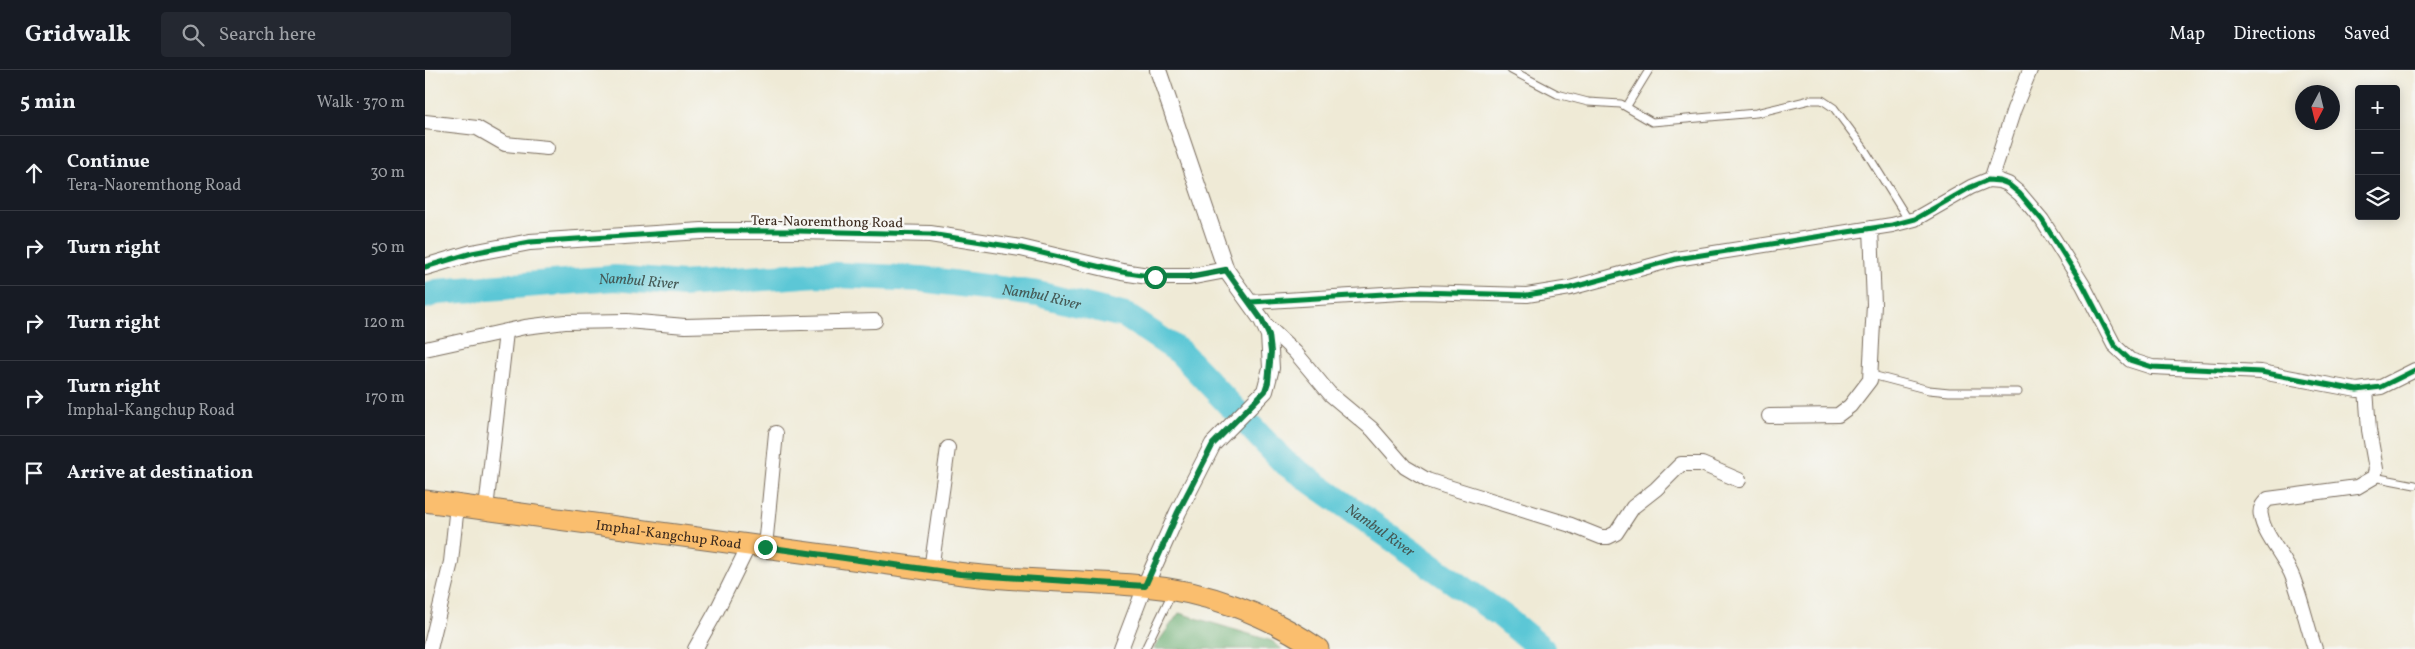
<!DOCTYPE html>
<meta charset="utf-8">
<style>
:root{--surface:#171b24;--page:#242831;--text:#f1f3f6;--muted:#9ea1a6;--line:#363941}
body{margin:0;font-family:Vollkorn,serif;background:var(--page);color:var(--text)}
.controls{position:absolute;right:15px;top:15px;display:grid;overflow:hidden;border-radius:5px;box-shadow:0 2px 12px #0003}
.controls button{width:45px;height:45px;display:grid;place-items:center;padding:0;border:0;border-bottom:1px solid var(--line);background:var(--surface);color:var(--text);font:25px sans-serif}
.compass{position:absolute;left:1870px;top:15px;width:45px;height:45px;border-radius:50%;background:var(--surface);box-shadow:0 2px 12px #0003;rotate:187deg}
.stop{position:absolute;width:15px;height:15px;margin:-11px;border:4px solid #0b8043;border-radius:50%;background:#fff}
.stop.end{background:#0b8043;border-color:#fff;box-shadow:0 1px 5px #0008}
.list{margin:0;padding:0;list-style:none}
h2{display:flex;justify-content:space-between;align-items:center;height:65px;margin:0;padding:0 20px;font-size:21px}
h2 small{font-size:16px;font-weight:400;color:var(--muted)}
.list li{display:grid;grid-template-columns:32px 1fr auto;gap:15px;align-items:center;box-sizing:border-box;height:75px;padding:0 20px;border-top:1px solid var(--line)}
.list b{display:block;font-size:19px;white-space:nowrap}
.list p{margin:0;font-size:16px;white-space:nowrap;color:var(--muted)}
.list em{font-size:16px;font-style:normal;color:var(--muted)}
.icon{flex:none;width:28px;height:28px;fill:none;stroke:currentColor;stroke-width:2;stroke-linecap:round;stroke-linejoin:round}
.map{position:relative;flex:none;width:1990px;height:579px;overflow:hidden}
header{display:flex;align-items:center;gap:30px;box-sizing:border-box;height:70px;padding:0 25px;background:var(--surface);border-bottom:1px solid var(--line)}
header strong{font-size:24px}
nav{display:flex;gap:28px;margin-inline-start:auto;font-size:18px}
.search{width:350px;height:45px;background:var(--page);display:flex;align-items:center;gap:12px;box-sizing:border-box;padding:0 18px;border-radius:5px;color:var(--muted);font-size:19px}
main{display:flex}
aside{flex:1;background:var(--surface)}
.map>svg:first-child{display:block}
.forest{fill:#6cae72;stroke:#546c48}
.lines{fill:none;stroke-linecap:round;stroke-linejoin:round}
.river{stroke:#5cc7d6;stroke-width:26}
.service-casing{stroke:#7a6d5e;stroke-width:9}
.minor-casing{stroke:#7a6d5e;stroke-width:16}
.tertiary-casing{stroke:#7a6d5e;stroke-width:18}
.primary-casing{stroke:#7a6d5e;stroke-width:23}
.service{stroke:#fff;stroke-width:7}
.minor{stroke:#fff;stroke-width:14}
.tertiary{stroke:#fff;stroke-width:16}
.primary{stroke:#fabe6e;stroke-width:21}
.cycleway-casing{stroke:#f6f6f2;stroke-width:8}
.cycleway{stroke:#00873e;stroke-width:5}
.route{stroke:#0b8043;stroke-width:6}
.labels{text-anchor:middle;stroke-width:5;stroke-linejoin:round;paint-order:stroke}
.street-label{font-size:14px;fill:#3b2a1e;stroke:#f6f6f2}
.water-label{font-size:15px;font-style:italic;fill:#455955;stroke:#f6f6f2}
</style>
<header>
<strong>Gridwalk</strong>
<div class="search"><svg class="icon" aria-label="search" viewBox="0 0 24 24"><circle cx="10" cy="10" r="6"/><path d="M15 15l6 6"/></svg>Search here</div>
<nav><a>Map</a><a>Directions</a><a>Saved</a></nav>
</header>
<main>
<aside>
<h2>5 min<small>Walk · 370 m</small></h2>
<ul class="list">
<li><svg class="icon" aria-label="ahead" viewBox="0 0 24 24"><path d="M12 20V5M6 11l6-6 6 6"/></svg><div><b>Continue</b><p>Tera-Naoremthong Road</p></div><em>30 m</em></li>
<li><svg class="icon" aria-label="right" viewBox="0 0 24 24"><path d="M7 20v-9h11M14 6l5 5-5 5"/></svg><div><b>Turn right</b></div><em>50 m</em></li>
<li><svg class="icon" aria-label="right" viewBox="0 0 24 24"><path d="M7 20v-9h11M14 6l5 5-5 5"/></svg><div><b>Turn right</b></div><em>120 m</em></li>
<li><svg class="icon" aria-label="right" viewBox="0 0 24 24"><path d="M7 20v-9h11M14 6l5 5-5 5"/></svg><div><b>Turn right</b><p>Imphal-Kangchup Road</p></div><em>170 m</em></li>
<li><svg class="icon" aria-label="arrive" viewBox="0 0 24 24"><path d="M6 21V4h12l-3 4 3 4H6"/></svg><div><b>Arrive at destination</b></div></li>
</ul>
</aside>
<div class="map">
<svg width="1990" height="579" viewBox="0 0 1990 579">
<rect width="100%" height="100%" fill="#f6f6f2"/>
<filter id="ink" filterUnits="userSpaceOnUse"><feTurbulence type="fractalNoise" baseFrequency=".02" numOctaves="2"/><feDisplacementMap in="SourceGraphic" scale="10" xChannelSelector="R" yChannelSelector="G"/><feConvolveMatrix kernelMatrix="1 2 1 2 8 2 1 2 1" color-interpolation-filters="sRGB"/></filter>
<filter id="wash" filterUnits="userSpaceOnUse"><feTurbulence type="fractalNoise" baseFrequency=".0096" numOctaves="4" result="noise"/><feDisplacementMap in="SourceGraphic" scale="20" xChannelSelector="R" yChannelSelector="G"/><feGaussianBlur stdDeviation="1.12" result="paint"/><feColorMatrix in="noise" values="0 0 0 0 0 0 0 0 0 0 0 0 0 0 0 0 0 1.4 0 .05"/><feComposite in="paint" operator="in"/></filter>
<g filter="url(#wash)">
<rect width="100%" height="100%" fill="#efead6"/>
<!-- forest -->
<path class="forest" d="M 754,543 L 847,571 L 857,579 L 728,579 Z"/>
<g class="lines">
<!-- river -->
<path class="river" id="s1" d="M 0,226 L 12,222 L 190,208 L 257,214 L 392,204 L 496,209 L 613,224 L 701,246 L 755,282 L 859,392 L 1076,545 L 1117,579"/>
</g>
</g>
<g filter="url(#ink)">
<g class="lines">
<!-- service casing -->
<g class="service-casing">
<path id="service" d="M 1086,0 L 1132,24 L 1163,32 L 1196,34 L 1227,52 L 1331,43 L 1385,30 L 1397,30 L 1409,38 L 1438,77 L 1484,151
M 1202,36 L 1224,0
M 1447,305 L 1504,320 L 1524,322 L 1593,322
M 1949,407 L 1990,415
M 720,579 L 747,523"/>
</g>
<!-- minor casing -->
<g class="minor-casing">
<path id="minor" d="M 0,52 L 52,58 L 80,74 L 122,78
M 1566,110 L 1589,39 L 1605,0
M 826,232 L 992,222 L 1102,225 L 1145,218 L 1251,189 L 1467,155 L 1490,149 L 1546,117 L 1563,110 L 1575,111 L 1583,114 L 1595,124 L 1617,150 L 1658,215 L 1689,275 L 1705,290 L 1727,297 L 1836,302 L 1932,320 L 1956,317 L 1990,300
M 839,253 L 870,282 L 905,324 L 947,359 L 980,397 L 1002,410 L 1020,416 L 1146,455 L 1176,467 L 1183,467 L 1191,463 L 1208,437 L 1231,419 L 1256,394 L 1277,394 L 1314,410
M 0,279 L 100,257 L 140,252 L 202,251 L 260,256 L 450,251
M 1344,346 L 1413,345 L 1425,336 L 1445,310 L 1449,234 L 1446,158
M 61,439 L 81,262
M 340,477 L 351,363
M 506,500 L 523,378
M 5,579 L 26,492 L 32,435
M 270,579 L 292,540 L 324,475
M 696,579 L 720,516
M 1890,579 C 1882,556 1877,531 1868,508 C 1861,488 1839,466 1836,446 C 1834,438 1838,434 1843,429 L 1932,417 L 1949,407 L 1951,399 L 1944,360 L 1941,319"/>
</g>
<!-- tertiary casing -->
<g class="tertiary-casing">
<path id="tertiary" d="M 0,197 L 47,183 L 105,172 L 277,161 L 373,161 L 505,164 L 596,178 L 697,202 L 730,207 L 764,207 L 801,200
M 720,516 L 753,442 L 788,374 L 840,321 L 846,298 L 844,265 L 837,250 L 801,200 L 733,0"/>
</g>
<!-- primary casing -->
<g class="primary-casing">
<g id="primary">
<path id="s2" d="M 0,431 C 177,455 354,479 531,503 C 593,512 656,510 719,516 C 781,521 842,544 893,579"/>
</g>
</g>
<!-- service -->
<use href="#service" class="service"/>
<!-- minor -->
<use href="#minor" class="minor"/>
<!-- tertiary -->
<use href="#tertiary" class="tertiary"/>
<!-- primary -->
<use href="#primary" class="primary"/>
<!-- cycleway casing -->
<g class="cycleway-casing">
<path id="cycleway" d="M 0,197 L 47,183 L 105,172 L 277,161 L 373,161 L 505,164 L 596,178 L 697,202 L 730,207 L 764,207 L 801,200
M 826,232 L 992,222 L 1102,225 L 1145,218 L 1251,189 L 1467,155 L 1490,149 L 1546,117 L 1563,110 L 1575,111 L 1583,114 L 1595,124 L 1617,150 L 1658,215 L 1689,275 L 1705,290 L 1727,297 L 1836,302 L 1932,320 L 1956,317 L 1990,300"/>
</g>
<!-- cycleway -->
<use href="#cycleway" class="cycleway"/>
</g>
</g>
<g class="lines" filter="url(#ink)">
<!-- route -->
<path class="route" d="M 340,477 L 535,504 L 720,516 L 753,442 L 788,374 L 840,321 L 843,312 L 846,282 L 844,265 L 837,250 L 801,200 L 764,207 L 730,207"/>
</g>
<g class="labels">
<!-- street labels -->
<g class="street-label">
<text transform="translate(402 151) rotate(1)" y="5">Tera-Naoremthong Road</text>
<text dy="5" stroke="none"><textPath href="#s2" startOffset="246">Imphal-Kangchup Road</textPath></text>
</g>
<!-- water labels -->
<g class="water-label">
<text dy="5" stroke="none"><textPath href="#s1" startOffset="215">Nambul River</textPath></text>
<text dy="5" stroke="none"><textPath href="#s1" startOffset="620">Nambul River</textPath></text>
<text dy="5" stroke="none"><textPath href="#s1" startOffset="1041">Nambul River</textPath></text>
</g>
</g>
</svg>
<div class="controls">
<button>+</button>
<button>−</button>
<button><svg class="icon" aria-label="layers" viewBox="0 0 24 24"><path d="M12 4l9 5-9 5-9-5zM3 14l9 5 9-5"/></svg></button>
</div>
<svg class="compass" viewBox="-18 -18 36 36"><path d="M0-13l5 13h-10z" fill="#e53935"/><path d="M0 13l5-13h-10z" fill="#9ea1a6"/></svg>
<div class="stop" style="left:730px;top:207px"></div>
<div class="stop end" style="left:340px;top:477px"></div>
</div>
</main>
